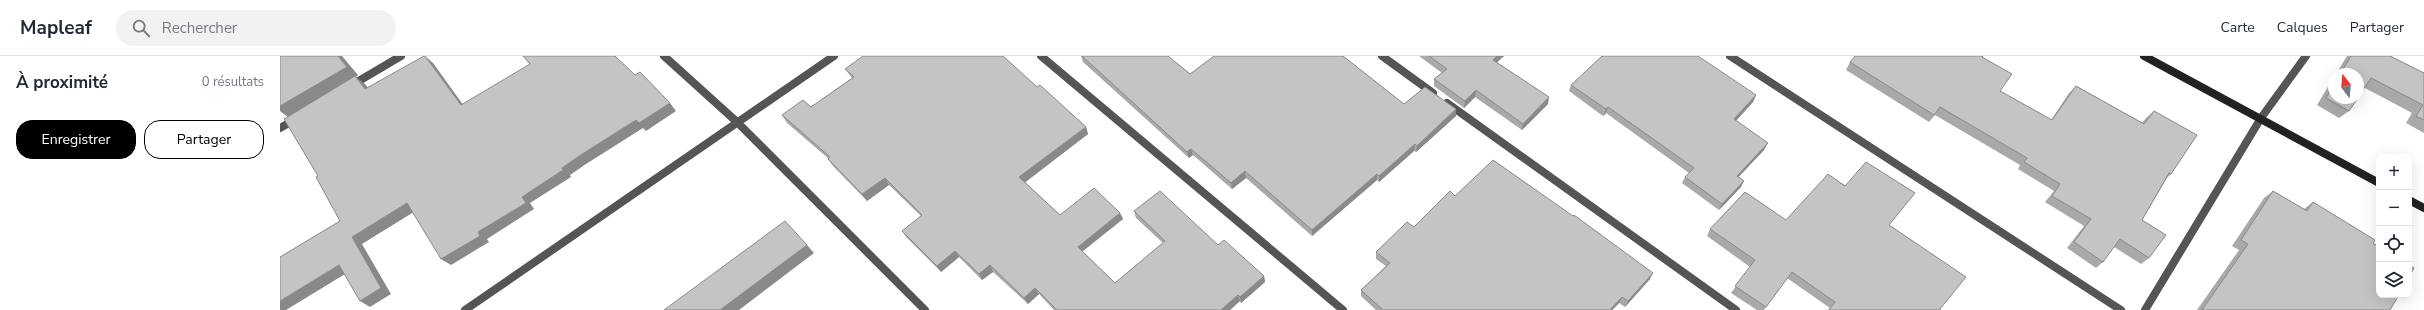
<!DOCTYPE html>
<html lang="fr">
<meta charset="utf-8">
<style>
:root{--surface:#fff;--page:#f2f2f3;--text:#1f2937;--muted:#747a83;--line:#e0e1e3;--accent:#000}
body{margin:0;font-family:"Nunito Sans",sans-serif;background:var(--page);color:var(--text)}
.controls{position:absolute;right:12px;bottom:12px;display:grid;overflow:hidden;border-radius:8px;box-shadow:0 4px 16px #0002}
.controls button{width:36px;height:36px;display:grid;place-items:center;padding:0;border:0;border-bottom:1px solid var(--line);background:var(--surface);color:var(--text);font:20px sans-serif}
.compass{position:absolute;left:2048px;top:12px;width:36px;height:36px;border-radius:50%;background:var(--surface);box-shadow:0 4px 16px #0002;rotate:344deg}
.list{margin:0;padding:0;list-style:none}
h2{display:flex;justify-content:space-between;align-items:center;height:52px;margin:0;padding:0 16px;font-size:17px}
h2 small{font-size:13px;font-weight:400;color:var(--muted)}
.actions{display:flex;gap:8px;padding:12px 16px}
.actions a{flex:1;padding:9px 0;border:1px solid var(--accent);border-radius:16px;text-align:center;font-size:14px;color:var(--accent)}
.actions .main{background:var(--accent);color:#fff}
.icon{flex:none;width:22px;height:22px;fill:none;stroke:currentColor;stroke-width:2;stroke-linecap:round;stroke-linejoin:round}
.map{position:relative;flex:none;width:2144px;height:254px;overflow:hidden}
header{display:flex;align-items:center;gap:24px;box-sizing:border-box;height:56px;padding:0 20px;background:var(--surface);border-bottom:1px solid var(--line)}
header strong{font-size:19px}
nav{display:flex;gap:22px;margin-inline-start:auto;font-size:14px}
.search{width:280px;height:36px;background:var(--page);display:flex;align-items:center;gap:10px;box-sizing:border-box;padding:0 14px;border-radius:22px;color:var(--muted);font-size:15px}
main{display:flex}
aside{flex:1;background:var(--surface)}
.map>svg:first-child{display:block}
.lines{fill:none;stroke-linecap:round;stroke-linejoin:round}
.street{stroke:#555;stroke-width:8}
.secondary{stroke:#222;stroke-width:8}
.wall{fill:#a9a9a9}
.shaded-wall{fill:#898989}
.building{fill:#c4c4c4;stroke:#898989}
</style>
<header>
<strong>Mapleaf</strong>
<div class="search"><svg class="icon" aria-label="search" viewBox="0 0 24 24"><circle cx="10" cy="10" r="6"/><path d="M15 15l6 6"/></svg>Rechercher</div>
<nav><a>Carte</a><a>Calques</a><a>Partager</a></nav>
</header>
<main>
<aside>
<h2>À proximité<small>0 résultats</small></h2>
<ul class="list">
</ul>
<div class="actions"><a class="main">Enregistrer</a><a>Partager</a></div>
</aside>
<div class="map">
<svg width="2144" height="254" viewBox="0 0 2144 254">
<rect width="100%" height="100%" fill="#fff"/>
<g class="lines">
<!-- street -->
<path class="street" d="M 384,0 L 457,66 L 645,254
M 761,0 L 1063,254
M 1102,0 L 1153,37
M 1450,0 L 1841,254
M 72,29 L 121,0
M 1167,47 L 1456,254
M 0,72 L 16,63
M 185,254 L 554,0
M 1865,254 L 1981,62 L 2026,0"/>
<!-- secondary -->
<path class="secondary" d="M 1864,0 L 2099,127
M 2129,144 L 2144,152"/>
</g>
<!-- wall -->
<path class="wall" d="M 801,0 L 888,0 L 910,18 L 1124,48 L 1176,60 L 1136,96 L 1134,95 L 1099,126 L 1097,124 L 1032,180 L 966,122 L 952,133 L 913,99 L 909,102 L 803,6 Z
M 1139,0 L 1224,0 L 1217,6 L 1268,48 L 1242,74 L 1195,41 L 1184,52 L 1154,30 L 1154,23 L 1162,17 Z
M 2067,0 L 2110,0 L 2144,17 L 2144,77 L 2126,67 L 2132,57 L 2085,32 L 2078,18 L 2056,18 Z
M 1702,1 L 1720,35 L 1771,64 L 1789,37 L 1796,30 L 1862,67 L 1866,62 L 1874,55 L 1891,118 L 1887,122 L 1862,164 L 1869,202 L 1861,208 L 1834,191 L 1823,206 L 1816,212 L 1787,192 L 1804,170 L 1765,146 L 1774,135 L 1738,113 L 1740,109 L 1655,59 L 1649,66 L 1566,14 L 1570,6 Z
M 565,13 L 757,31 L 806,71 L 808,78 L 745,126 L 780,159 L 840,157 L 843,163 L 802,196 L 835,227 L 883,187 L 856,162 L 854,155 L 938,189 L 984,220 L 985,226 L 961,247 L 960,245 L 950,254 L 774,254 L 759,238 L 748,248 L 713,216 L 702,224 L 679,201 L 661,216 L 626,181 L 622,175 L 641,160 L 609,129 L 587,145 L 553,110 L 548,103 L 549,103 L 507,67 L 502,59 L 531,51 L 572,22 Z
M 2054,21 L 2054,42 L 2069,55 L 2059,62 L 2037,49 Z
M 1291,29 L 1476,39 L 1473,46 L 1456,65 L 1484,94 L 1458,121 L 1461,131 L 1439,154 L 1402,127 L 1405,121 L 1409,117 L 1326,57 L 1323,60 L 1289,35 Z
M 1993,135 L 2024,153 L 2033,146 L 2093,187 L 2110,254 L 1917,254 L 1959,194 L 1952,190 L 1984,142 Z
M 1175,140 L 1370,223 L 1345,251 L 1339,247 L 1332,254 L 1096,254 L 1081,240 L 1081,234 L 1106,210 L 1096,203 L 1096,196 L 1134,171 Z
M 1506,164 L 1609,169 L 1660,253 L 1661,254 L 1548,254 L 1550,252 L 1507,222 L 1484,254 L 1477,254 L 1451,237 L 1470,211 L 1427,180 L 1430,173 Z"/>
<!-- shaded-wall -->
<path class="shaded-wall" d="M 58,0 L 62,0 L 78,19 L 76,21 L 85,28 L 95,40 L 8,61 L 0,55 L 0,50 Z
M 145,0 L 153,7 L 189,57 L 181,49 Z
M 1217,0 L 1224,0 L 1212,11 L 1213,4 Z
M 1196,34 L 1195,41 L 1184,52 L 1185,45 Z
M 1476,39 L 1473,46 L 1451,70 L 1454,63 Z
M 1269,41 L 1268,48 L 1242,74 L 1243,68 Z
M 390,47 L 396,55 L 366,75 L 363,72 L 306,108 L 290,119 L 291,121 L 250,147 L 254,153 L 207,183 L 209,186 L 171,209 L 161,203 L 198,176 L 242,141 L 282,112 L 299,100 L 356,64 Z
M 1328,51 L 1326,57 L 1323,60 L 1326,53 Z
M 1176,53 L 1176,60 L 1136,96 L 1137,90 Z
M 806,71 L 808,78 L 743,128 L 739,121 Z
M 1488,87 L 1484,94 L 1454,126 L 1457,120 Z
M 1135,88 L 1134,95 L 1099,126 L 1099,120 Z
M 911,93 L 913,99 L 909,102 L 907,96 Z
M 965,115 L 966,122 L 952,133 L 951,127 Z
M 1097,118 L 1097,124 L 1032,180 L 1032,174 Z
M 605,122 L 609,129 L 587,145 L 582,138 Z
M 1464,125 L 1461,131 L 1439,154 L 1442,148 Z
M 127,147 L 137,154 L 82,188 L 111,238 L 90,251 L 80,245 L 72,181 Z
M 840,157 L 843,163 L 800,197 L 798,191 Z
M 527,189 L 534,197 L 459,254 L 440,254 Z
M 675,195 L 679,201 L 661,216 L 657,210 Z
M 59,209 L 70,215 L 6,254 L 0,254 L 0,245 Z
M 710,209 L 713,216 L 702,224 L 699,218 Z
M 1373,217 L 1370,223 L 1345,251 L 1348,245 Z
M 984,220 L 985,226 L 961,247 L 960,241 Z
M 755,232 L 759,238 L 748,248 L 744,242 Z
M 958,239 L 960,245 L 950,254 L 941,254 Z
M 1342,241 L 1339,247 L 1332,254 L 1330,254 Z"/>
<!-- building -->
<path class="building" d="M 0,0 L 58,0 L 67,11 L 0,50 Z
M 144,0 L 145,0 L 181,49 L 250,8 L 243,0 L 335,0 L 355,19 L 360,16 L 390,47 L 359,67 L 356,64 L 299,100 L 282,112 L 283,114 L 242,141 L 246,147 L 198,176 L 200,180 L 161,203 L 127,147 L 72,181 L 101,232 L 80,245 L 59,209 L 0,245 L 0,201 L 60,165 L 36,121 L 38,120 L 4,63 L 75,20 L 85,33 Z
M 583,0 L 723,0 L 757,31 L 760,29 L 806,71 L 739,121 L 780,159 L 814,132 L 840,157 L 798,191 L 835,227 L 885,185 L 854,155 L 880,135 L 938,189 L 944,184 L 984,220 L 960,241 L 958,239 L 941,254 L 777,254 L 755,232 L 744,242 L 710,209 L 699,218 L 675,195 L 657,210 L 622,175 L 642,159 L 605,122 L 582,138 L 548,103 L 550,101 L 502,59 L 523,44 L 531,51 L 574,21 L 565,13 Z
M 802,0 L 888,0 L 910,18 L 934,0 L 1063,0 L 1124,48 L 1145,31 L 1176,53 L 1137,90 L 1135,88 L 1099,120 L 1097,118 L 1032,174 L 965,115 L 951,127 L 911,93 L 907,96 Z
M 1149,0 L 1217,0 L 1213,4 L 1269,41 L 1243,68 L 1196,34 L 1185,45 L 1154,23 L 1167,13 Z
M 1322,0 L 1418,0 L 1476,39 L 1454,63 L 1488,87 L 1457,120 L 1464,125 L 1442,148 L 1405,121 L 1414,112 L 1328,51 L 1326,53 L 1291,29 Z
M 1575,0 L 1703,0 L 1702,1 L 1732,18 L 1720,35 L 1772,64 L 1796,30 L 1864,68 L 1874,55 L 1917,79 L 1891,118 L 1889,117 L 1862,164 L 1886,179 L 1869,202 L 1840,183 L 1823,206 L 1794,186 L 1811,163 L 1772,140 L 1780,128 L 1744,106 L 1747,102 L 1660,51 L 1654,59 L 1570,6 Z
M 2071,0 L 2110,0 L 2144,17 L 2144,64 L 2136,60 L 2143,49 L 2091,22 L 2078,41 L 2078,18 L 2060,18 Z
M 2054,28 L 2054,42 L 2078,42 L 2069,55 L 2046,42 Z
M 1213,104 L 1293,160 L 1294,159 L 1373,217 L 1348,245 L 1342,241 L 1330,254 L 1103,254 L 1081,234 L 1110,207 L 1096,196 L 1127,166 L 1134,171 L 1170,135 L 1175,140 Z
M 1586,106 L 1635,137 L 1609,169 L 1686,221 L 1660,253 L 1661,254 L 1549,254 L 1555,246 L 1512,216 L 1486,251 L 1455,230 L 1475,204 L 1430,173 L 1465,136 L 1506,164 L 1548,118 L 1565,130 Z
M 1993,135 L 2027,155 L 2033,146 L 2095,184 L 2093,187 L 2099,191 L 2099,239 L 2119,239 L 2110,254 L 1922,254 L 1968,188 L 1961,184 Z
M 505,165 L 527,189 L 440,254 L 384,254 Z
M 2129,209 L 2134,212 L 2129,221 Z"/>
</svg>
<div class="controls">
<button>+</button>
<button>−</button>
<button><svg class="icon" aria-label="locate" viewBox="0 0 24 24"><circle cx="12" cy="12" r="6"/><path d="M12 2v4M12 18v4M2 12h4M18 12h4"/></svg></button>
<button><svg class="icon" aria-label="layers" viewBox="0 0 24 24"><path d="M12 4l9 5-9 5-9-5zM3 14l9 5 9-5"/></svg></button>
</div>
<svg class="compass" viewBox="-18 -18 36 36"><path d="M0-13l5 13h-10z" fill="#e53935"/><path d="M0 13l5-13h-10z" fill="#747a83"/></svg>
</div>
</main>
